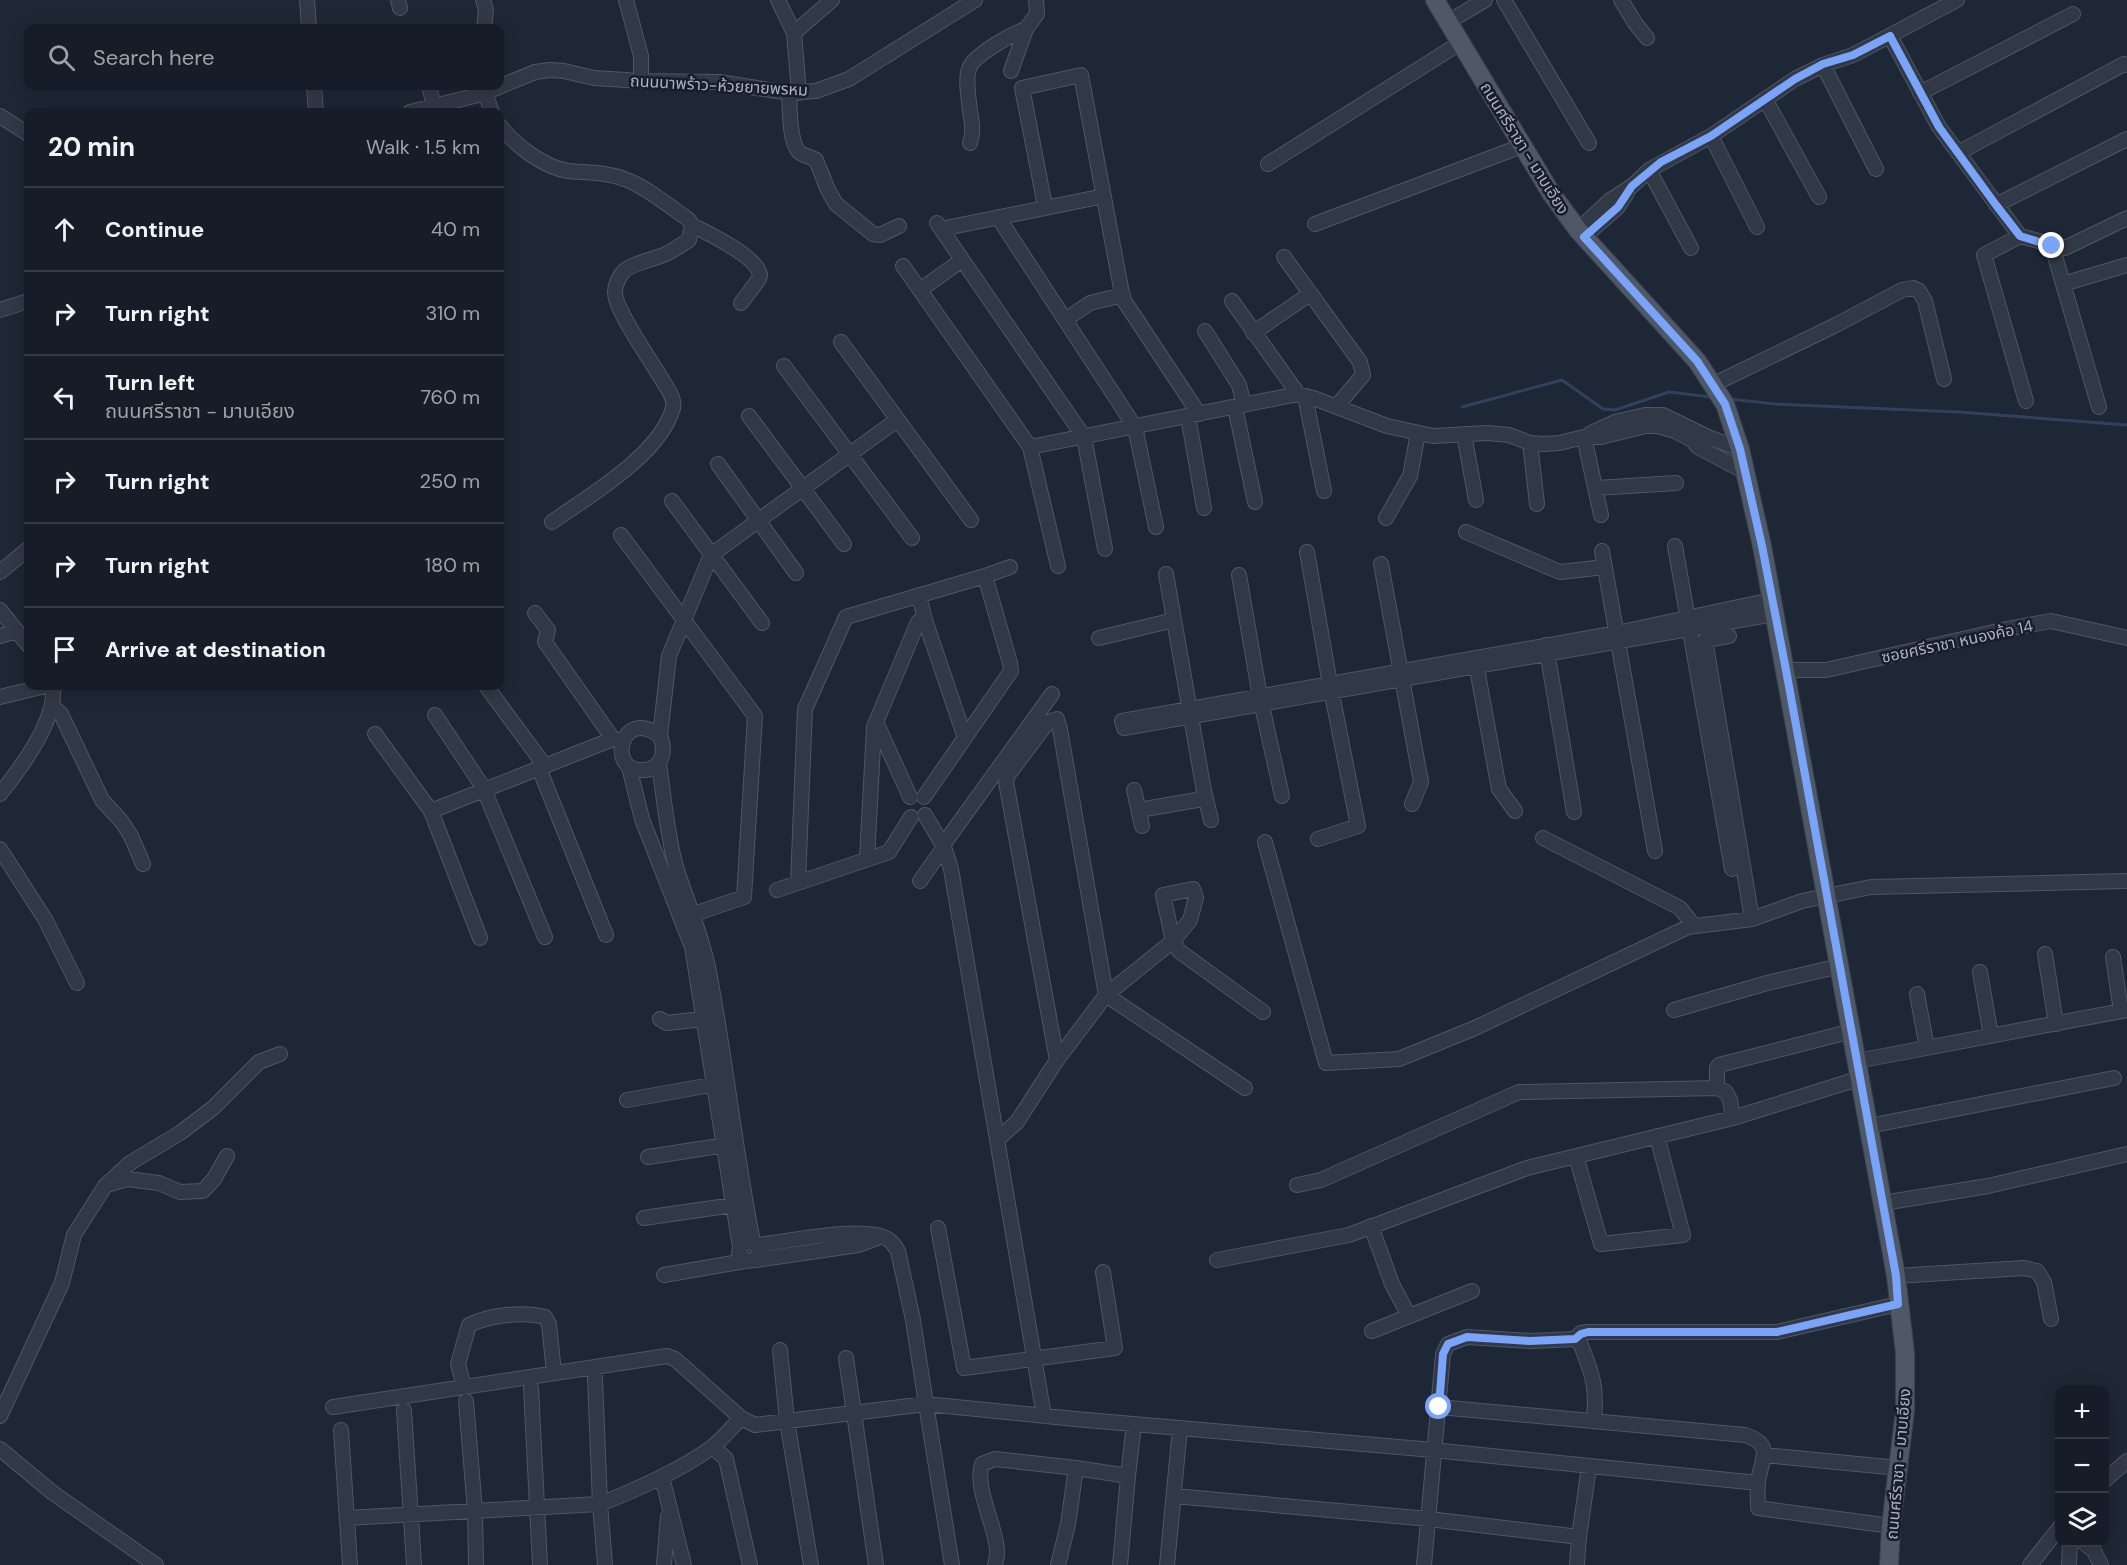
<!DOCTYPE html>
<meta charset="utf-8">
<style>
:root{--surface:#161d28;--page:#232a34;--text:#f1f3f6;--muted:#9ea2a8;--line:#353b45}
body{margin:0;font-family:"DM Sans","Noto Sans Thai",sans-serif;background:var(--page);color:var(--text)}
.controls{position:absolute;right:18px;bottom:18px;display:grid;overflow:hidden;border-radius:12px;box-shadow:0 3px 15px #0003}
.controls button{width:54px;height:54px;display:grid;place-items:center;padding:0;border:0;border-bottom:2px solid var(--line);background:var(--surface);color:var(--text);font:30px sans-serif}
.stop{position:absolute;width:18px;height:18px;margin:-14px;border:4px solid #7aa4fa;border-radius:50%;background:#fff}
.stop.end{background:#7aa4fa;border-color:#fff;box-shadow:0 2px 6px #0008}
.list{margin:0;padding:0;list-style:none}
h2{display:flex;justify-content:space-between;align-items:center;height:78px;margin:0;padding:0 24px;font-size:26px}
h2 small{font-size:20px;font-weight:400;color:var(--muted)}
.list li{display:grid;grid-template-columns:39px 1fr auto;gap:18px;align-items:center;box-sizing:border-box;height:84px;padding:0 24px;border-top:2px solid var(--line)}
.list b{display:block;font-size:22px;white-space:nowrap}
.list p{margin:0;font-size:20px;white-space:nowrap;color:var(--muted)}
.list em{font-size:20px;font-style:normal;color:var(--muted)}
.icon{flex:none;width:33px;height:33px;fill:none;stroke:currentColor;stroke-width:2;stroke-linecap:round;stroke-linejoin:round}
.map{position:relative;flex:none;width:2127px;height:1565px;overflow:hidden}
.search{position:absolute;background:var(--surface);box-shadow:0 3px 15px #0003;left:24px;top:24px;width:480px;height:66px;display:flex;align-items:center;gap:15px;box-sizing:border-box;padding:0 21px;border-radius:12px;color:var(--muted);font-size:22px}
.panel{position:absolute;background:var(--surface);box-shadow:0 3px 15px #0003;left:24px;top:108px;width:480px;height:582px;border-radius:12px}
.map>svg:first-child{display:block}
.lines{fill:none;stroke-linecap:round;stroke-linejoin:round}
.stream{stroke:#31415d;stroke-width:3}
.minor-casing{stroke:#4f5664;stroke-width:16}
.major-casing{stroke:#3b424f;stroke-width:20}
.minor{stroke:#323946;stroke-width:14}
.major{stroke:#4f5866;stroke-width:18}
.route{stroke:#7aa4fa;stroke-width:8}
.labels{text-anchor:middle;stroke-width:5;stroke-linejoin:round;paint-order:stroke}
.street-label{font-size:16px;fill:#abb3c3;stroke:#171e2a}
</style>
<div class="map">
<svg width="2127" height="1565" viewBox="0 0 2127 1565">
<rect width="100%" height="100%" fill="#1e2735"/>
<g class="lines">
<!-- stream -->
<path class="stream" d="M 1730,399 L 1775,404 L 1959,412 L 2127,425
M 1462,407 L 1562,380 L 1603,409 L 1615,410 L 1669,392 L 1711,397"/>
<!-- minor casing -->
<g class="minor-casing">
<path id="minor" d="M 307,0 L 309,28
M 398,0 L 400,8
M 483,0 L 486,10 L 484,28
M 626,0 L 641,56 L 641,81
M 778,0 L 794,33 L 799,93
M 1504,0 L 1589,143
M 1621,0 L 1635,23 L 1647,38
M 1448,22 L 1485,0
M 794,33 L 832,0
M 1890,36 L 1939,127 L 2020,236 L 2065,248 L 2127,218
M 1823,65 L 1876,169
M 1011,71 L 1026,29 L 1037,14 L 1036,0
M 314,86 L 316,112
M 429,86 L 434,106
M 485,93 L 492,112
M 789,93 C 790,108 789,139 798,151 C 802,156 810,156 816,160 L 828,190 L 836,204 L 873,234 L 880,235 L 899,226
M 1920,93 L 2073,14
M 1765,99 L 1819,197
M 410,112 L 482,94 L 535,72 L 550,70 L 564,71 L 594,78 L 641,81 L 719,82 L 789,93 L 816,91 L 849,79 L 975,0
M 0,116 L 28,134
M 500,126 C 515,145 543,167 568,171 C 589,173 608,172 627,180 C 646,187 672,208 689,220 L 692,225 L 689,240 C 681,245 674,250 666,254 C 655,259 631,264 624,271 C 619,276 615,285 615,292 C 614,309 654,365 664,383 C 669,391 675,399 673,408 C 660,455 589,496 552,522
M 1711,136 L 1757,227
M 970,143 C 974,131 972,124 970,111 C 969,99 965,80 969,69 C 973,55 1012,34 1026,29
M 1958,153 L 2124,64 L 2127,65
M 1268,164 L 1460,43
M 1649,170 L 1691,248
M 1996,205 L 2127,139
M 1045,206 L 1022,88 L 1081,75 L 1123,299 L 1199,414
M 998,217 L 1135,427 L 1156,527
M 937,223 L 1084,437 L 1105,549
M 1315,224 L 1522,146
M 692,225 C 709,234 757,256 760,275 L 759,279 L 741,303
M 941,229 L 1104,196
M 1578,230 L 1609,201 L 1632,186 L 1649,170 L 1711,136 L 1795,79 L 1823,65 L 1853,55 L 1957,0
M 2020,236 L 1984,255 L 2026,401
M 1584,237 L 1618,207 L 1627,193
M 2052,246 L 2099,407
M 1284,257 L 1360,362 L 1363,375 L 1336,407
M 903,266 L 1030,447 L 1058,566
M 2063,284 L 2127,265
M 920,290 L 962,260
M 1232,301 L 1298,394
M 0,310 L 28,301
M 1065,320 L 1090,303 L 1123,295
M 1205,331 L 1239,385 L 1244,405
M 1253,333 L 1310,294
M 841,342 L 971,520
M 784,366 L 912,538
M 1712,385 L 1834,326 L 1902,290 L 1913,288 L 1919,291 L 1925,301 L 1944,379
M 1305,396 L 1324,491
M 1235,407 L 1255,502
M 749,416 L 844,544
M 1188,416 L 1204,508
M 1591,433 L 1615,422 L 1645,415 L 1663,415 L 1708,437 L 1740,449
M 1464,434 L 1476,500
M 1584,437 L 1601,515
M 1530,443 L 1537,504
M 1030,447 L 1298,394 L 1316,399 L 1387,426 L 1433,436 L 1487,433 L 1509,435 L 1530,443 L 1544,444 L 1559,443 L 1584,437 L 1601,437 L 1645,426 L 1658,426 L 1675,431 L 1692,440 L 1698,447 L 1745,472
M 718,464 L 796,573
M 1596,488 L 1676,483
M 672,501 L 762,623
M 1386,518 L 1410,476 L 1418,433
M 1466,532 L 1560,572 L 1605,567
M 621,535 L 755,716 L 744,897 L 685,917
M 1675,546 L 1732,869
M 1602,551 L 1655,851
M 1307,552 L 1330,684 L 1358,826 L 1318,839
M 1381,564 L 1421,782 L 1412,804
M 0,572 L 28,549
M 1239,575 L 1260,697 L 1282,796
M 1771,600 L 1617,633 L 1122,721 L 1124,728 L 1774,614
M 0,610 L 28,645
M 535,613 L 548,630 L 545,642 L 613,739
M 925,620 L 965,738
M 0,636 L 17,631
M 1729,636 L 1705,640 L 1752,919
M 1099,638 L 1174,620
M 1546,645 L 1574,812
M 1475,658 L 1499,789 L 1515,811
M 1786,670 L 1826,670 L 2007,629 L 2051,621 L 2127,638
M 486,686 L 545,766
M 0,697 L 45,686
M 52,706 L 61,714 L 102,800 L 122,822 L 131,836 L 143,864
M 435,715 L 483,787 L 545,937
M 876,722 L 910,797
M 375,734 L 431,811 L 480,938
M 660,736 C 620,705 606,774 644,770 C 663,769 666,750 660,736 L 669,656 L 711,555 L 897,420
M 659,764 C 664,798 667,834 676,867 C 687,902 702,935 709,972 C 726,1061 735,1152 753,1242
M 629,767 L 642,819 L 692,947 L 740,1247 L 739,1253 L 745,1261 L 756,1260 L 759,1256 L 758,1245 L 748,1241 L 740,1247
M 539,768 L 606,935
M 1134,790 L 1142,826
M 1204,791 L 1211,820
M 0,794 C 21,768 57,720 53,686
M 924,797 L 1011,671 L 1010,663 L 985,576 L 1010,567
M 1139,810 L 1197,800 L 1203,797 L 1204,791 L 1166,574
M 431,811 L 613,739 L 623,741
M 925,815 L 944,847 L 951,869 L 1044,1416
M 1543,838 L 1680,908 L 1694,926
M 1265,842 L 1326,1063 L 1399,1059 L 1475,1028 L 1688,927 L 1752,919 L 1802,901 L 1871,887 L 2127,881
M 943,845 L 1052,694
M 0,849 L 45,919 L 77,983
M 867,859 L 874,727 L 918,622 L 925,620 L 919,595
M 920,881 L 944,847
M 798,882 L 805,709 L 846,617 L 985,576
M 777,890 L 889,852 L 911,817
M 2045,954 L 2056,1024
M 2113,957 L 2121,1011
M 1980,972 L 1991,1036
M 1917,994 L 1927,1048
M 1674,1010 L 1767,983 L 1840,966
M 660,1019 L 667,1023 L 711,1018
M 1057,1060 L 1006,782 L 1008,775 L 1048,722 L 1057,719 L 1060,729 L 1106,995 L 1245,1088
M 1857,1061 L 2127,1010
M 1717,1088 L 1717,1068 L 1719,1065 L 1852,1031
M 627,1100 L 722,1083
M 1869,1126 L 2114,1078
M 997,1140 L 1017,1122 L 1057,1060 L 1106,995 L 1173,941 L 1190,920 L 1196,898 L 1193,889 L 1163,895 L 1173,941 L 1179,951 L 1263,1012
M 1576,1156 L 1601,1244 L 1683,1235 L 1657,1136
M 648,1157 L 732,1144
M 110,1184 L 127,1179 L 159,1183 L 180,1192 L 203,1191 L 214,1179 L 227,1156
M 1297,1185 L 1321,1180 L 1519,1092 L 1717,1088 L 1726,1092 L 1730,1100 L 1733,1118
M 1883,1203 L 1988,1186 L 2127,1154
M 644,1218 L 740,1204
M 1371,1226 L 1392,1284 L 1409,1316
M 938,1228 L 964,1368 L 1115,1348 L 1103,1272
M 756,1260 L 858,1245 L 880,1237
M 1217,1260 L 1349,1235 L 1527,1168 L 1733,1118 L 1861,1078
M 664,1275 L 745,1261
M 1896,1276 L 2024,1268 L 2037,1271 L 2044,1282 L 2051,1319
M 1372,1331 L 1472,1291
M 1575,1339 L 1580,1343 C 1593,1375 1597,1387 1594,1421
M 780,1350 L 787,1421 L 811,1565
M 846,1358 L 876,1565
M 595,1378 L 600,1504 L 605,1565
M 464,1387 L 458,1364 L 469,1325 C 490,1315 523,1311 545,1317 L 549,1324 L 554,1373
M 531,1388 L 540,1565
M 466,1401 L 475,1511 L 476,1565
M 333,1407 L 667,1356 L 675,1359 L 741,1418 L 755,1425 L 926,1404 L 913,1320 L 898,1251 C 893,1243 889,1238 880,1236 C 849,1228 791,1241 758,1245
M 1439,1407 L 1745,1435 C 1776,1445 1760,1460 1758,1483 C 1757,1491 1758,1500 1758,1508 L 1891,1526
M 404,1410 L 414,1565
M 0,1416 L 62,1283 L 74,1235 L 105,1186 L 130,1163 L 180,1133 L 213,1108 L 259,1062 L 280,1054
M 341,1430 L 350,1565
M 713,1447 L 726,1459 L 750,1565
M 0,1449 L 53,1493 L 156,1565
M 1764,1455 L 1899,1468
M 662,1477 L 684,1565
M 2104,1481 L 2127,1461
M 1174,1496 L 1429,1519 L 1579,1537
M 347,1518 L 600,1504 C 638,1489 677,1472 711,1448 C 722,1440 731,1428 741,1418
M 2083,1542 L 2094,1551 L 2101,1565
M 664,1565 L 668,1516
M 952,1565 L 926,1404 L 1075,1419 L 1433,1450 L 1758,1483
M 995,1565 C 996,1560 998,1555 997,1550 C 996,1526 974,1488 982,1464 L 995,1459 L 1076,1468
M 1058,1565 L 1068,1524 L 1076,1468 L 1128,1476 L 1134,1424
M 1120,1565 L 1128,1476
M 1167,1565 L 1180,1428
M 1424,1565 L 1443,1354 L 1448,1344 L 1467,1337 L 1530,1341 L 1575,1339 L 1581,1333 L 1588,1332 L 1777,1332 L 1898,1304
M 1577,1565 L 1579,1537 L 1589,1467
M 2030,1565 L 2060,1527
M 2069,1565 L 2070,1542"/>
</g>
<!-- major casing -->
<g class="major-casing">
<path id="major" d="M 1435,0 L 1551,193 L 1578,230 L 1697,361 L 1725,404 L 1740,449 L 1762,546 L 1896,1276 L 1905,1353 L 1905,1410 L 1891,1526 L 1889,1565"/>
</g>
<!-- minor -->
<use href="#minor" class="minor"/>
<!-- major -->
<use href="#major" class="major"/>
</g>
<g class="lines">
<!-- route -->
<path class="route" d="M 1439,1407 L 1443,1354 L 1448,1344 L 1467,1337 L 1530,1341 L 1575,1339 L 1581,1334 L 1588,1332 L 1777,1332 L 1898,1304 L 1896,1276 L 1786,670 L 1762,546 L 1740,449 L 1725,404 L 1697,361 L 1584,237 L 1618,207 L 1632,186 L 1661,162 L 1711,136 L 1795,79 L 1823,64 L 1853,55 L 1890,36 L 1939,127 L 1996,205 L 2020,236 L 2052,246"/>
</g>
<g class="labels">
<!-- street labels -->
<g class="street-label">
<text transform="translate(719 85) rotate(3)" y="6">ถนนนาพร้าว-ห้วยยายพรหม</text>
<text transform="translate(1525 148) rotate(58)" y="6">ถนนศรีราชา - มาบเอียง</text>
<text transform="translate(1957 641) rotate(-12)" y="6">ซอยศรีราชา หนองค้อ 14</text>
<text transform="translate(1898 1464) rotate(-85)" y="6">ถนนศรีราชา - มาบเอียง</text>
</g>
</g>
</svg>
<div class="controls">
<button>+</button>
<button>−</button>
<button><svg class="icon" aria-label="layers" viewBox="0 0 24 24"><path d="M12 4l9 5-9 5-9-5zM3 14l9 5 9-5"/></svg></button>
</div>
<div class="stop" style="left:1439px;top:1407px"></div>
<div class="stop end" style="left:2052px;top:246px"></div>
<div class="search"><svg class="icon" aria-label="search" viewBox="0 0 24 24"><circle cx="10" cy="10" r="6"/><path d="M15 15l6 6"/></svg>Search here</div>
<section class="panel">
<h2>20 min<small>Walk · 1.5 km</small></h2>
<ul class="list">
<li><svg class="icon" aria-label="ahead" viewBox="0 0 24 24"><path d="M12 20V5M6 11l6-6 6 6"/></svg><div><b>Continue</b></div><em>40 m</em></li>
<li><svg class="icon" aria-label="right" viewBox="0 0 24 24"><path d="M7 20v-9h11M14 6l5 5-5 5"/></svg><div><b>Turn right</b></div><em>310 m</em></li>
<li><svg class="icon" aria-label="left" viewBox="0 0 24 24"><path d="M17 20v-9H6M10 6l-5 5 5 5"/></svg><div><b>Turn left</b><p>ถนนศรีราชา - มาบเอียง</p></div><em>760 m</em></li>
<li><svg class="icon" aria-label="right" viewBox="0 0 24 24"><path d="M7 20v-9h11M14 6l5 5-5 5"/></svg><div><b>Turn right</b></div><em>250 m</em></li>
<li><svg class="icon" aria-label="right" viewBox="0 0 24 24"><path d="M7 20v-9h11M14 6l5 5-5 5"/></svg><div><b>Turn right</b></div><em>180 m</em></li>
<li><svg class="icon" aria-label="arrive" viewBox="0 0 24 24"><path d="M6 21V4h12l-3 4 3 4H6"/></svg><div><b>Arrive at destination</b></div></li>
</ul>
</section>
</div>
